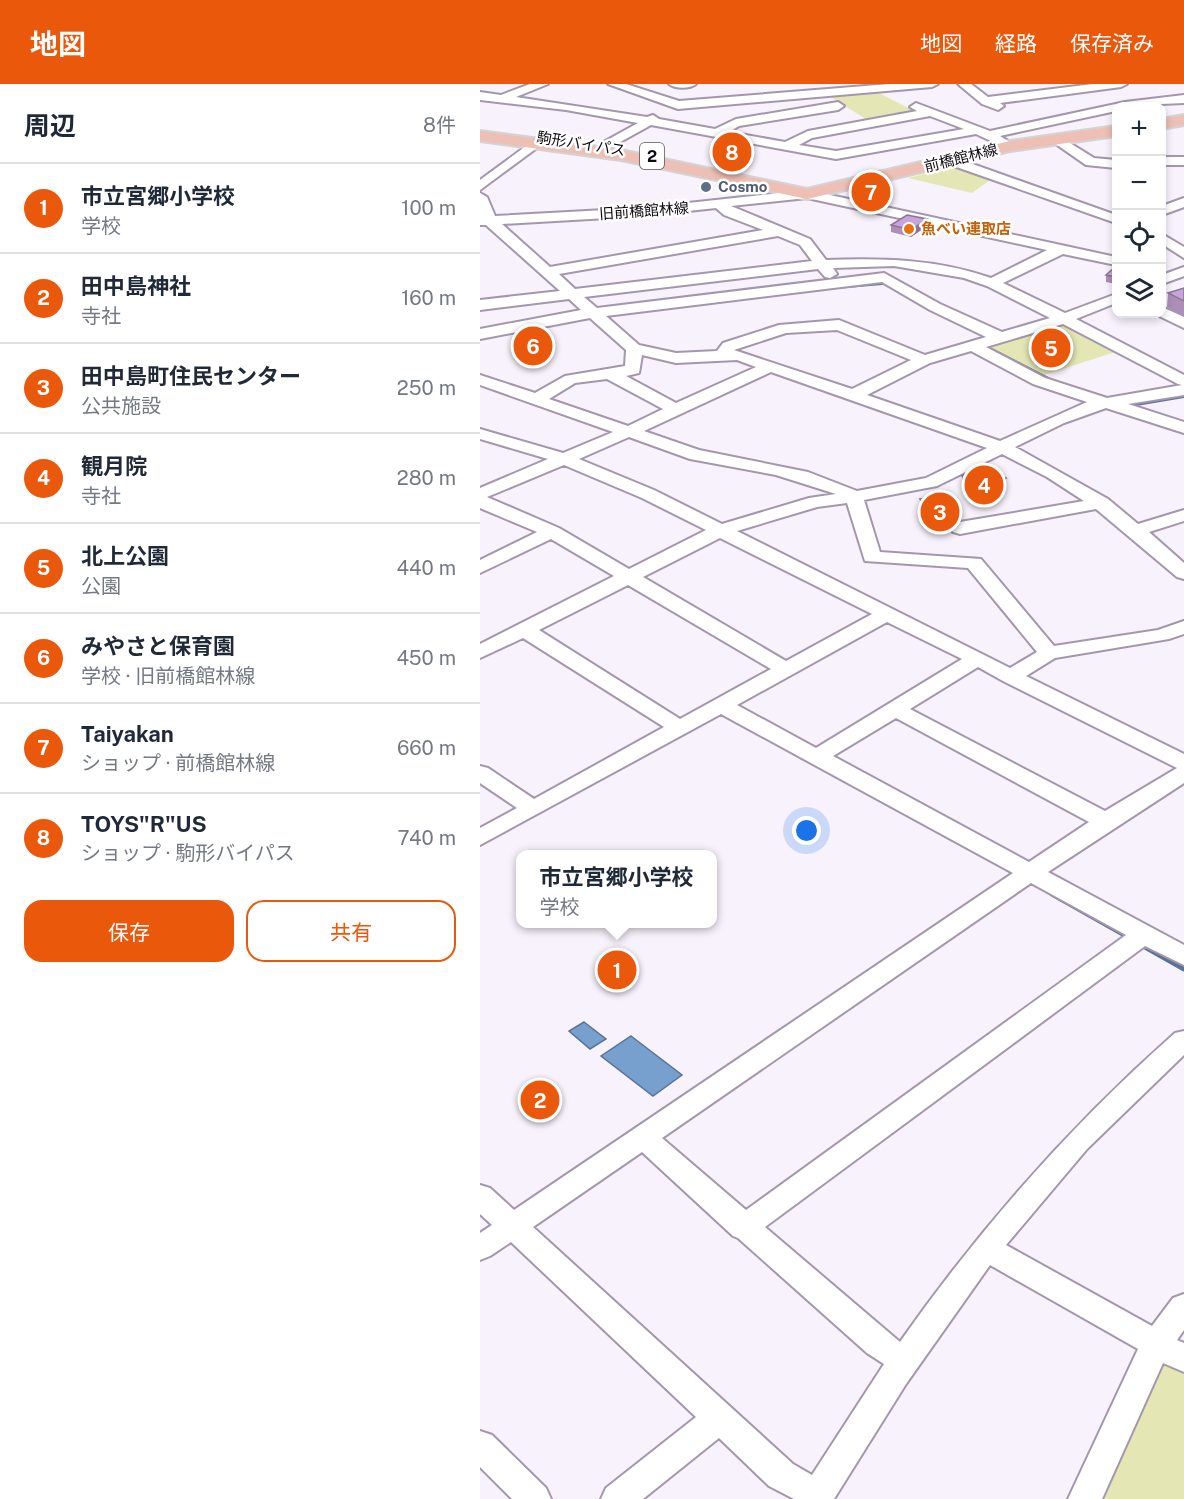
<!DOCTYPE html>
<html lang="ja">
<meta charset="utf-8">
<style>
:root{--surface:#fff;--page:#f2f2f3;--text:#1f2937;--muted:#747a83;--line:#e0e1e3;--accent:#ea580c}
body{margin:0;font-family:"Public Sans","Noto Sans JP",sans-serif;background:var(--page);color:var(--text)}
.controls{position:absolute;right:18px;top:18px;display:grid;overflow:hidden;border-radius:12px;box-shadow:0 3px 9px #0003}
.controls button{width:54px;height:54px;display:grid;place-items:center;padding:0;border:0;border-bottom:2px solid var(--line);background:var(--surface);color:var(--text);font:30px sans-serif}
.you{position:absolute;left:327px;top:747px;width:21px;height:21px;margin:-15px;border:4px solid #fff;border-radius:50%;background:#1a73e8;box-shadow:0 0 0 9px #1a73e833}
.badge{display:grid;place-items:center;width:39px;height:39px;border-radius:50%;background:var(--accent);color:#fff;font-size:20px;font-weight:700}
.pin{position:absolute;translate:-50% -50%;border:3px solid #fff;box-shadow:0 2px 6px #0006}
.popup{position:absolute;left:36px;top:766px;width:201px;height:78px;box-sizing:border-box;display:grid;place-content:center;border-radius:12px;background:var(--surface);filter:drop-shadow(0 2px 4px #0005);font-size:20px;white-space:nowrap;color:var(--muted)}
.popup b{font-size:22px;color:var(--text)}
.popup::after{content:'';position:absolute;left:50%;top:100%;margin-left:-12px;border:12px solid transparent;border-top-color:var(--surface)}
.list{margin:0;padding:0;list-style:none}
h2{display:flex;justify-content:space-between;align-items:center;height:78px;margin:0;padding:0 24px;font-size:26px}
h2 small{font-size:20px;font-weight:400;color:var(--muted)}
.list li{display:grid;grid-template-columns:39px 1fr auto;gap:18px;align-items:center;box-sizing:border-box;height:90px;padding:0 24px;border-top:2px solid var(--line)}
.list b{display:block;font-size:22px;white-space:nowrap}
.list p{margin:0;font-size:20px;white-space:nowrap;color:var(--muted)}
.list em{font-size:20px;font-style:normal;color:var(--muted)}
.actions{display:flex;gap:12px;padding:18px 24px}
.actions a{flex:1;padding:14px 0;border:2px solid var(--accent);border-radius:18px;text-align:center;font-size:21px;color:var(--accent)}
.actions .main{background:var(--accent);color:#fff}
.icon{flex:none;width:33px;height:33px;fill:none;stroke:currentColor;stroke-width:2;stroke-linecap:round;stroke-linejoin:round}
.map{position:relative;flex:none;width:704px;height:1415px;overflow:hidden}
header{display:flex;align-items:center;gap:36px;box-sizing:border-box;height:84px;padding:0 30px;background:var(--accent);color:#fff}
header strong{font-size:28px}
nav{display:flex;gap:33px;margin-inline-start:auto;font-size:21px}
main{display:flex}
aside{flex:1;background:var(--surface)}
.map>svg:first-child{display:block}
.green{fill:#e4e7b4}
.water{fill:#78a0ce;stroke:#587396;stroke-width:1.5}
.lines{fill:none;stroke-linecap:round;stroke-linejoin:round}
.stream-far2{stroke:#587396;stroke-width:3}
.stream-far1{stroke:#587396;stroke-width:4}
.stream{stroke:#587396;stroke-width:5}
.minor-casing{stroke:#a497ad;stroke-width:4}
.major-casing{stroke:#d4d3d4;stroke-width:4}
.minor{fill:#fff;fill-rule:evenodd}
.major{fill:#eebfb5;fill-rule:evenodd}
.wall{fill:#ac8eb9}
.shaded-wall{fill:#8c7496}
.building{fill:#c8a5d7;stroke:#8c7496;stroke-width:1.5}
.service-dot{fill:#5c6f8a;stroke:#fff;stroke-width:2}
.food-dot{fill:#e8710a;stroke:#fff;stroke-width:2}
.labels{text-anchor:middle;stroke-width:5;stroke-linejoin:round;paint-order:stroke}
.far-street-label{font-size:15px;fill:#0f0a12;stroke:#fff}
.far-service-label{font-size:15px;font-weight:bold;fill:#4e5e75;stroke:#fff;text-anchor:start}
.far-food-label{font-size:15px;font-weight:bold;fill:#c56008;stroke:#fff;text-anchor:start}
.shield{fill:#fff;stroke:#575459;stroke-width:1.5}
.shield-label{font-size:16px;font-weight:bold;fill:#0f0a12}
</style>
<header>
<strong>地図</strong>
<nav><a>地図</a><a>経路</a><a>保存済み</a></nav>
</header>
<main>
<aside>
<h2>周辺<small>8件</small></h2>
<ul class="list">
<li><span class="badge">1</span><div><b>市立宮郷小学校</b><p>学校</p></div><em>100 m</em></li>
<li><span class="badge">2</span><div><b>田中島神社</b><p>寺社</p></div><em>160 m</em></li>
<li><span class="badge">3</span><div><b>田中島町住民センター</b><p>公共施設</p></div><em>250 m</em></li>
<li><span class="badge">4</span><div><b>観月院</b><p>寺社</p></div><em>280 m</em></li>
<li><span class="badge">5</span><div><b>北上公園</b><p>公園</p></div><em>440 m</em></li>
<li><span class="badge">6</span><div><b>みやさと保育園</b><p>学校 · 旧前橋館林線</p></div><em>450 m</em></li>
<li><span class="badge">7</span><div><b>Taiyakan</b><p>ショップ · 前橋館林線</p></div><em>660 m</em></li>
<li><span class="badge">8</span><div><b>TOYS&quot;R&quot;US</b><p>ショップ · 駒形バイパス</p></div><em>740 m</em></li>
</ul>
<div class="actions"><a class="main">保存</a><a>共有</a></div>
</aside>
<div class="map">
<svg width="704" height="1415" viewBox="0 0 704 1415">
<rect width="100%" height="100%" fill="#f8f2fc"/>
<!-- green -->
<path class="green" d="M 397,8 L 438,29 L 389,37 L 349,12 Z
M 477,82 L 513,94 L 492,109 L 428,94 Z
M 579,239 L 635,268 L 564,291 L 507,261 Z
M 690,1279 L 704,1287 L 704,1415 L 617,1415 L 679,1282 Z"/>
<!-- water -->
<path class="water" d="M 104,938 L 126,955 L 110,965 L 89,947 Z
M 151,952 L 202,991 L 173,1012 L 121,972 Z"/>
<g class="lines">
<!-- stream-far2 -->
<path class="stream-far2" d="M 361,203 L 408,199"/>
<!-- stream-far1 -->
<path class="stream-far1" d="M 502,261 L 570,296
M 644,322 L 704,312"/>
<!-- stream -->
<path class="stream" d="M 572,810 L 650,854
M 658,859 L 704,885"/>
<!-- minor casing -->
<g class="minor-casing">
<path id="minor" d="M 50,0 L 68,0 L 36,13 L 167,33 L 173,31 L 179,35 L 235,45 L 256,35 L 358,18 L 364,22 L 358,26 L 259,42 L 249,48 L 305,58 L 328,47 L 437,27 L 430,23 L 436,19 L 510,47 L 645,18 L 704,11 L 704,19 L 636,22 L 636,27 L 520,52 L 536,62 L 530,66 L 496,50 L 356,75 L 171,41 L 124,67 L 120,66 L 120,60 L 158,39 L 86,26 L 0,16 L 0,8 L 21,11 ZM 450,32 L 484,45 L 356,67 L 319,61 L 332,54 Z
M 128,0 L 146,0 L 199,17 L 410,0 L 458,0 L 452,3 L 198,25 Z
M 189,0 L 216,0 C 210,5 195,5 189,0 Z
M 478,0 L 491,0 L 508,13 L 613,0 L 647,0 L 641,3 L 520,19 L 524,22 L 518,26 L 502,20 Z
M 577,51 L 614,74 L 636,76 L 636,84 L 606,81 L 573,58 L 573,52 Z
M 57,54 L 63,58 L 61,61 L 0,106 L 0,96 Z
M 470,72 L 636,131 L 636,139 L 465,79 L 465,73 Z
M 682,73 L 704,73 L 704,81 L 682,81 Z
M 327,106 L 636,173 L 636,181 L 583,170 L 523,199 L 585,229 L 636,210 L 636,219 L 596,235 L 704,291 L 704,311 L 648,320 L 704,338 L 704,349 L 626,324 L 584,339 L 535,363 L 628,415 L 658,440 L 704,426 L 704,437 L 669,448 L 704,479 L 704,495 L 697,493 L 616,425 L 480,450 L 473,448 L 471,444 L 480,438 L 604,417 L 567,393 L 522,370 L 457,402 L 384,416 L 400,468 L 501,475 L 574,562 L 678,546 L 704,537 L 704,550 L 689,555 L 575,574 L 546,592 L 704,670 L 704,699 L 568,788 L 704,861 L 704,881 L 665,862 L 285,1143 L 420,1258 C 500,1144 590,1042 695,949 L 704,947 L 704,971 L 607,1065 L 526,1161 L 672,1242 L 693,1214 L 704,1210 L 704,1246 L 697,1256 L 704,1259 L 704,1288 L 683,1279 L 622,1415 L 588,1415 L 658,1265 L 510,1181 L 426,1300 L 354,1415 L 314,1415 L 289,1402 L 239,1354 L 163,1415 L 121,1415 L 126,1404 L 216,1333 L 31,1158 L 10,1172 L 0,1176 L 0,1149 L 12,1141 L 0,1130 L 0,1101 L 10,1104 L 34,1126 L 533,789 L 241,630 L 0,761 L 0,744 L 37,724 L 0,699 L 0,682 L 8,684 L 54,715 L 184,643 L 43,554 L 0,574 L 0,560 L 134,492 L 71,455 L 0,489 L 0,476 L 57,448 L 0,424 L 0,404 L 68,375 L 0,355 L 0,345 L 83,369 L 133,348 L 0,301 L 0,291 L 55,309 L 85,292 L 145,282 L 146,266 L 110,234 L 0,255 L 0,245 L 101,226 L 89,215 L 0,226 L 0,216 L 80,207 L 6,141 L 0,141 L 0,109 L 7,113 L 15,132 L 162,124 ZM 327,114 L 567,166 L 511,194 C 458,175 402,174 346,176 L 330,155 L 251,122 ZM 236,124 L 244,131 L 283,146 L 70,183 L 22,140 L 162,132 ZM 298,152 L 320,161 L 332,177 L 95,205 L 79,190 ZM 414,182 L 484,194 L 507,202 L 570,234 L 522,248 L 460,220 L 404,189 L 117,224 L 104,213 L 338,185 L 345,193 L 350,194 L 357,190 L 353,184 ZM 402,198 L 450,226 L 506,253 L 445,271 L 359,236 L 299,241 L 243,259 L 237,267 L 196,269 L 159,261 L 126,232 ZM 583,240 L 698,300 L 702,301 L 627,314 L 565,294 L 506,263 ZM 357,246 L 431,276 L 372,305 L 254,266 L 306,249 ZM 491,267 L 553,300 L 607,318 L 520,357 L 387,311 L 450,279 ZM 162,271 L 196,279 L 257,276 L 276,283 L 196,319 L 146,292 L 159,289 ZM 291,288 L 507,364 L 446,394 L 377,407 L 328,388 L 219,366 L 164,347 ZM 127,295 L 183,325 L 148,342 L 69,315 L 95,299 ZM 149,353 L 210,375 L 296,391 L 356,410 L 329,414 L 242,440 L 174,406 L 99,375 ZM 84,381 L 162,414 L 226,446 L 149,485 L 79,444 L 7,413 ZM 367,419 L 385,477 L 488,484 L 557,568 L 530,584 L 257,447 L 337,423 ZM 240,454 L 392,530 L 306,577 L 163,493 ZM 148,501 L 291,585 L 200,635 L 59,546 ZM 407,538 L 482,575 L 336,664 L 257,621 ZM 498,583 L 523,597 L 697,684 L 625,727 L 430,625 ZM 416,634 L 609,738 L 549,778 L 353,672 ZM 551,799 L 646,851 L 266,1126 L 182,1054 ZM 162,1068 L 253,1152 L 258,1154 L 387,1269 L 404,1280 L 332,1391 L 313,1380 L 53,1143 Z
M 704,114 L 704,123 L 682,131 L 682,122 Z
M 682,150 L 704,163 L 704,174 L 682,160 Z
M 704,183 L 704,192 L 682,200 L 682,191 Z
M 682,223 L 704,233 L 704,244 L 677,231 L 682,230 Z
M 0,1347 L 12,1351 L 66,1404 L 71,1415 L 32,1415 L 0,1383 Z"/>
</g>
<!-- major casing -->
<g class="major-casing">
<path id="major" d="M 704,31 L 704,41 L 682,45 L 682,35 Z
M 636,42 L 636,52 L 530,67 L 327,115 L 141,76 L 0,57 L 0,47 L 141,66 L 327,105 L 530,57 Z"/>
</g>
<!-- minor -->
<use href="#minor" class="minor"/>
<!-- major -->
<use href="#major" class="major"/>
</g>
<!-- wall -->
<path class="wall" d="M 411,141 L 447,142 L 431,153 L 411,148 Z
M 636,182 L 636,200 L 626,198 L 626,191 Z
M 704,204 L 704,232 L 687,223 L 688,209 Z
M 482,392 L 526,394 L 525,402 L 502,411 L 482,400 Z
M 440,415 L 481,425 L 480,433 L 447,437 L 440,423 Z"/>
<!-- shaded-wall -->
<path class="shaded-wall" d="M 447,135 L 447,142 L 431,153 L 431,146 Z
M 526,394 L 525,402 L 502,411 L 502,403 Z
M 481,425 L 480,433 L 447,437 L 447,429 Z"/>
<!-- building -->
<path class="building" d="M 427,131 L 447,135 L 431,146 L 411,141 Z
M 636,182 L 636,193 L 626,191 Z
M 704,204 L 704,217 L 688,209 Z
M 506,383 L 526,394 L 502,403 L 482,392 Z
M 473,412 L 481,425 L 447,429 L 440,415 Z"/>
<!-- markers -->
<circle class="service-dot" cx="226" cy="103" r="6"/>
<circle class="food-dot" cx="429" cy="145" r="6"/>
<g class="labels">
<!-- far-street labels -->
<g class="far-street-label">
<text transform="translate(101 60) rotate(9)" y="5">駒形バイパス</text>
<text transform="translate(481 74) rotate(-14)" y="5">前橋館林線</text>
<text transform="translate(164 127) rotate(-4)" y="5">旧前橋館林線</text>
</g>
<!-- far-service labels -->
<g class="far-service-label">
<text x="238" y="108">Cosmo</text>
</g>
<!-- far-food labels -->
<g class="far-food-label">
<text x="441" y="150">魚べい連取店</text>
</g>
<!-- shield labels -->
<rect class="shield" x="160" y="59" width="24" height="26" rx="4.5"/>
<g class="shield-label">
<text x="172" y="78">2</text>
</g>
</g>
</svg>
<div class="controls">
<button>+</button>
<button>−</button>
<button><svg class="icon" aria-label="locate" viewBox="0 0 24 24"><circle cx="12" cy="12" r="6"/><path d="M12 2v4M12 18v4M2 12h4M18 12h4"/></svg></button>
<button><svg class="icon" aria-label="layers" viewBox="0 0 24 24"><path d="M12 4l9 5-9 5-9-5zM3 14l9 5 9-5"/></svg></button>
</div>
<div class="you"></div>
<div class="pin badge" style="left:137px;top:886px">1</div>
<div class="popup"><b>市立宮郷小学校</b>学校</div>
<div class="pin badge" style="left:60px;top:1016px">2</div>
<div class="pin badge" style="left:460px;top:428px">3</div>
<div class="pin badge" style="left:504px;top:401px">4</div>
<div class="pin badge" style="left:571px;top:264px">5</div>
<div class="pin badge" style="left:53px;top:262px">6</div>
<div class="pin badge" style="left:391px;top:108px">7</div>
<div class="pin badge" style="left:252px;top:68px">8</div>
</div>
</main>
